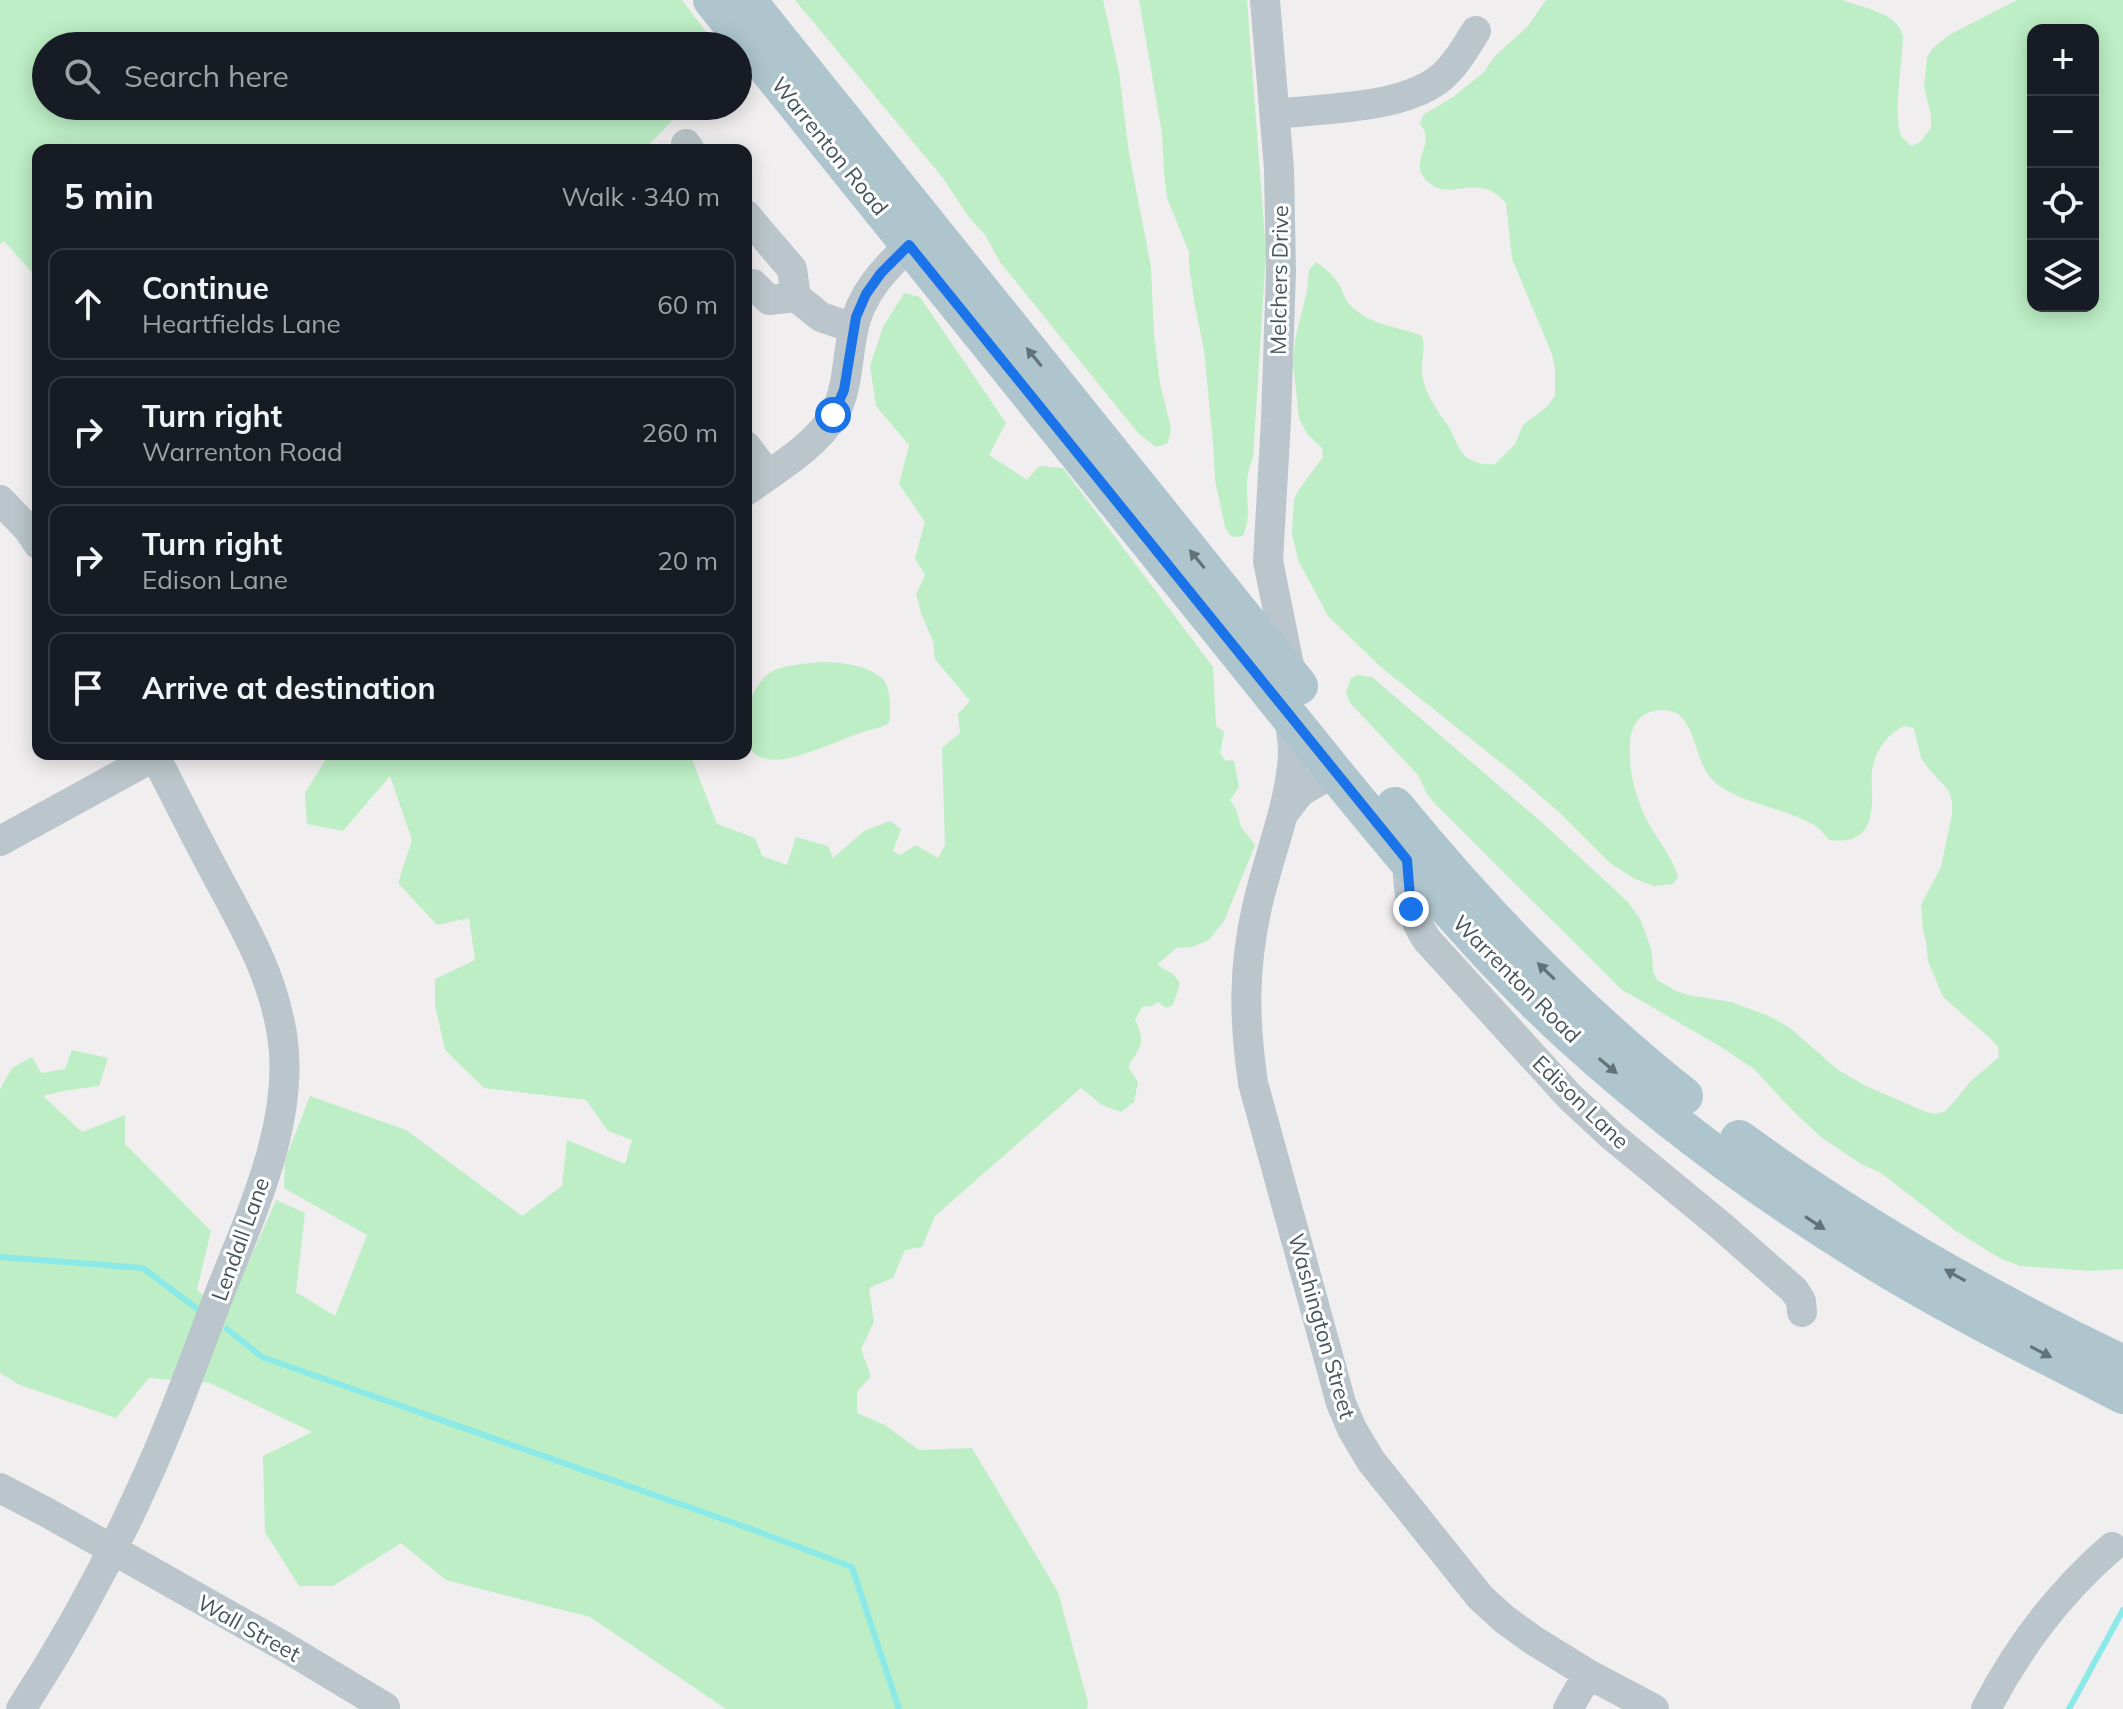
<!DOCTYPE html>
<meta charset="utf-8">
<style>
:root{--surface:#171b24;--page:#20242c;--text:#f1f3f6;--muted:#9ea1a6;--line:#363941}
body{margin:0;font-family:Mulish,sans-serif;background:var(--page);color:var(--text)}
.controls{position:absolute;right:24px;top:24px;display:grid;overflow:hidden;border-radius:16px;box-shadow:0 4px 20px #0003}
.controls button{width:72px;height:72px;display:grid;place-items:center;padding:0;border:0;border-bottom:2px solid var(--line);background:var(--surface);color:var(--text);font:40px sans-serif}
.stop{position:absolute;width:24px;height:24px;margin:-18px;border:6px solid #1a73e8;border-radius:50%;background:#fff}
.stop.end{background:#1a73e8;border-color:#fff;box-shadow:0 2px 8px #0008}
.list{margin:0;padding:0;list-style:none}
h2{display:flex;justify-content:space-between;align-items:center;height:104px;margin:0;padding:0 32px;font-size:34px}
h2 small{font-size:26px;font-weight:400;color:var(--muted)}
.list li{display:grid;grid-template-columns:52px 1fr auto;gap:24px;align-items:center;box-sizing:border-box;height:112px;margin:0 16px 16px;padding:0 16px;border:2px solid var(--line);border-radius:16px}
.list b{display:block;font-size:30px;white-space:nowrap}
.list p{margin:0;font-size:26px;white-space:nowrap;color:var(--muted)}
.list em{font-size:26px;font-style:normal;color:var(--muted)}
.icon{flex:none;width:44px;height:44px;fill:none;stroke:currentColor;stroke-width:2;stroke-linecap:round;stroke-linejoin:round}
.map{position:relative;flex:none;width:2123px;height:1709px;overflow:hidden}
.search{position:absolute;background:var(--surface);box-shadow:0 4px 20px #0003;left:32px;top:32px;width:720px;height:88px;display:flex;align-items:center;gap:20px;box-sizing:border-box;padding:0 28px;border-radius:44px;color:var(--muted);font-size:30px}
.panel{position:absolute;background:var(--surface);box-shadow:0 4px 20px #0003;left:32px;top:144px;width:720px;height:616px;border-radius:16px}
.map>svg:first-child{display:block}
.green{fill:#bdeec5;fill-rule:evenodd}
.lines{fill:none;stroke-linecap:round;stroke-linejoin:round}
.stream{stroke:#8beae8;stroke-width:6}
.minor{stroke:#bac6cb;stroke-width:30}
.major{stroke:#aec5cd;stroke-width:38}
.oneway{fill:#617278}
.route{stroke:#1a73e8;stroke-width:10}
.labels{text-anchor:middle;stroke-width:6;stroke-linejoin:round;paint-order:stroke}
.street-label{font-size:22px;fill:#47565b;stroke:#fff}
</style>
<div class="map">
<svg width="2123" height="1709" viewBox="0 0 2123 1709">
<rect width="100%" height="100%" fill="#f1eeef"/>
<!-- green -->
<path class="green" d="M 0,0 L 682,0 L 717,46 L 46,46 L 46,106 L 686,106 L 644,150 L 38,150 L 38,279 L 4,241 L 0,244 Z
M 795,0 L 1103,0 L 1119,72 L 1129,153 L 1151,267 L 1154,334 L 1160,384 L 1171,428 L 1168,443 L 1156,447 L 1138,433 L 1000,262 L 985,235 L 968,216 L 943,178 Z
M 1139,0 L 1247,0 L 1266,253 L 1253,458 C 1239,488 1255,510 1243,536 L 1232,537 L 1225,527 L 1215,480 L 1213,443 L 1204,350 L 1195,306 L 1189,265 L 1189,252 L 1167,198 L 1164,172 L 1162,133 Z
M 1546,0 L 1842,0 C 1863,8 1897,12 1903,36 C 1903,59 1892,120 1902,137 C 1904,140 1909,144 1912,146 L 1920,142 L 1931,128 L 1931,116 L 1924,87 L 1927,57 L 1933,48 L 1949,35 L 2017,0 L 2123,0 L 2123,1269 L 2091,1271 L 2021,1266 L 2001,1259 L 1956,1231 L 1881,1173 L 1861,1164 L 1821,1137 L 1791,1109 L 1754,1069 L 1721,1047 L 1621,989 L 1436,805 L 1427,794 L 1418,775 L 1350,703 L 1346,693 L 1351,678 L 1357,675 L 1372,677 L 1547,827 L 1628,902 L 1640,919 L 1645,932 L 1652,952 L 1653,971 L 1657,980 L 1676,991 L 1688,995 L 1731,1002 L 1769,1016 L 1790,1028 L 1838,1070 L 1866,1086 L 1926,1112 L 1935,1114 L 1946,1111 L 1971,1081 L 1999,1057 L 1998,1047 L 1991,1039 L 1943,997 L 1928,961 L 1926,941 L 1923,930 L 1921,905 L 1941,867 L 1952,814 L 1952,802 L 1949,791 L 1928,768 L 1921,758 L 1914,728 L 1904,726 C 1887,734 1876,750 1872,770 C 1871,775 1872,783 1872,789 C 1873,821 1868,845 1829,840 C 1825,836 1822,831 1817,827 C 1815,825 1809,823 1806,821 C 1778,807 1742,803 1717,784 C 1695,767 1698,731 1679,715 C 1672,709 1658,709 1650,712 C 1637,716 1631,729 1630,741 C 1628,774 1637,806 1655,834 C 1664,848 1673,860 1678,877 L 1673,884 L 1654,886 L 1633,878 L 1610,863 L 1560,813 L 1515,774 L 1382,668 L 1328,616 L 1298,560 L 1292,533 L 1294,500 L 1298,491 L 1323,457 L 1322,448 L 1308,435 L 1299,419 L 1293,362 L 1295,340 L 1307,291 L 1309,270 L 1316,262 C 1324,267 1333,275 1339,284 C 1343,292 1345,300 1351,306 C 1371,326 1398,326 1422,336 C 1426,349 1421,360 1422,373 C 1425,396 1438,410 1450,429 C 1455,438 1458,449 1465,456 C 1473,463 1485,465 1495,464 L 1515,444 L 1523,425 L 1548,406 L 1555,395 L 1555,368 L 1552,354 L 1512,259 L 1506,203 C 1478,171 1452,202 1429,183 C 1405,162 1438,145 1420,124 L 1423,115 L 1453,97 L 1484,72 L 1495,56 L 1527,27 ZM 2093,30 L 2093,306 L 2033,306 L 2033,30 Z
M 904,293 L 920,297 L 1006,423 L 989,455 L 1027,480 L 1039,466 L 1063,468 L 1213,667 L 1216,726 L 1224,732 L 1220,753 L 1225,760 L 1234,761 L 1239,787 L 1230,800 L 1236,809 L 1241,827 L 1255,845 L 1224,921 L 1209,940 L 1192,947 L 1176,948 L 1157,965 L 1173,974 L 1180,983 L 1173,1005 L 1166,1008 L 1158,1002 L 1151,1006 L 1142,1007 L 1135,1020 C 1147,1043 1140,1047 1128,1067 L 1138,1082 L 1134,1102 L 1121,1112 L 1102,1105 L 1081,1088 L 935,1216 L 922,1247 L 905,1250 L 893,1278 L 869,1288 L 874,1322 L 861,1349 L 871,1376 L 857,1392 L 857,1413 L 885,1425 L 919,1450 L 972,1448 L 1058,1592 L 1088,1703 L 1087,1709 L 726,1709 L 590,1617 L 446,1580 L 401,1543 L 333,1586 L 299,1586 L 265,1532 L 263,1456 L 312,1432 L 210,1383 L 149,1378 L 116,1418 L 20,1385 L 0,1373 L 0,1089 L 12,1068 L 32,1057 L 41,1073 L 65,1069 L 72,1050 L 108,1058 L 99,1086 L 62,1091 L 43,1096 L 82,1132 L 125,1115 L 125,1144 L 211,1231 L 197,1290 L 226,1314 L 276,1200 L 305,1213 L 296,1292 L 335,1316 L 367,1235 L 284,1188 L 285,1160 L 310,1096 L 406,1130 L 522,1216 L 562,1186 L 567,1140 L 625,1164 L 632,1140 L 608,1131 L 586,1100 L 484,1088 L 445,1050 L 435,1005 L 435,979 L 475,960 L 469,918 L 437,925 L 398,883 L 412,840 L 390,776 L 343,831 L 307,824 L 305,793 L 329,754 L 690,754 L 717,824 L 755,838 L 762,856 L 787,865 L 796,837 L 828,846 L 833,858 L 864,831 L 890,821 L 901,829 L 893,851 L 900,855 L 916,845 L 938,858 L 945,845 L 942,748 L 960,733 L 958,714 L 970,701 L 935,659 L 933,641 L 922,616 L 916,594 L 925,575 L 915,558 L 925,522 L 899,484 L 909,445 L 876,406 L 870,366 L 883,327 Z
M 821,662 C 840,662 868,665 883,679 C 891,688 891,712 889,723 C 880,729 871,729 860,733 C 851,736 841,740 832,744 C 814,750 786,763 767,759 C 729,753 746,691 768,674 C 782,664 805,664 821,662 Z"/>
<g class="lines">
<!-- stream -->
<path class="stream" d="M 0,1257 L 143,1268 L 196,1308
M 227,1329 L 262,1357 L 751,1529 L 852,1567 L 899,1709
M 2069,1709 L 2123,1610"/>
<!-- minor -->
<path class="minor" d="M 1265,0 L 1279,169 L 1281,271 L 1276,420 L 1268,561 L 1291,675
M 1276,114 C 1325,108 1398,109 1438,80 C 1455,67 1465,48 1476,31
M 686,144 L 690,150
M 746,215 L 792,269 L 796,297 L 821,317 L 853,328
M 753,284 L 769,300 L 796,297
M 746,446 L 768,475
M 746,491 C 775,470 816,446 834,415 C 848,389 847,359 853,331 C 860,294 884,270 909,245
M 0,500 L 28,529 L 38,544
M 1289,717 C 1291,729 1293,741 1293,753 C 1291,804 1268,857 1257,907 C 1243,969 1244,1020 1253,1083 L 1341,1403 L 1352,1429 L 1371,1461 L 1480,1597 L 1504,1619 L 1533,1640 L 1588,1674 L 1654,1709
M 1283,814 L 1300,792 L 1334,772
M 0,841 L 155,756
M 1407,860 C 1409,891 1409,913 1427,940 L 1570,1097 L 1612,1136 L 1720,1225 L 1794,1290 L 1801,1301 L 1802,1312
M 0,1488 L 46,1512 L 285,1647 L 385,1707
M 21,1709 C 66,1640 106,1567 140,1492 C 170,1428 194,1361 219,1295 C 250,1216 296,1121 282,1034 C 272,974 246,930 218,878 C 196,837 175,795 154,754
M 1568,1709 L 1588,1674
M 1986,1709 C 2018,1647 2060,1592 2112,1547"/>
<!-- major -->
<path class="major" d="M 712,0 L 1334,772 C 1410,864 1484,957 1573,1037 C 1671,1126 1780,1205 1894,1273 C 1968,1317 2046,1355 2123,1395
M 747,0 L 1299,686
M 1395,806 C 1481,911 1578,1012 1684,1096
M 1739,1139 C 1859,1226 1989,1300 2123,1364"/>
</g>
<!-- one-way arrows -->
<defs><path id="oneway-solid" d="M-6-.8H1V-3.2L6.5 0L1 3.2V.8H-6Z" transform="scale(2)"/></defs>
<g class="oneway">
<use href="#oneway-solid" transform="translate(1034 357) rotate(-129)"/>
<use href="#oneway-solid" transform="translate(1197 559) rotate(-129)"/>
<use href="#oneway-solid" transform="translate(1546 971) rotate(-136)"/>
<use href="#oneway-solid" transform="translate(1608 1066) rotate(40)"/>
<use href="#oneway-solid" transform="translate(1815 1223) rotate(33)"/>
<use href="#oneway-solid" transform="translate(1955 1275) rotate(-151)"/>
<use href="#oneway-solid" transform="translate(2041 1352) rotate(28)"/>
</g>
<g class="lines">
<!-- route -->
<path class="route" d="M 833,415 L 844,390 L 856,317 L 866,294 L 881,273 L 909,245 L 1407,860 L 1411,909"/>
</g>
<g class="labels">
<!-- street labels -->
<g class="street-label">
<text transform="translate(830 146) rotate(51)" y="8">Warrenton Road</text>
<text transform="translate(1279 280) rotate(-89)" y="8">Melchers Drive</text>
<text transform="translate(1517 979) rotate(45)" y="8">Warrenton Road</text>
<text transform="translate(1581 1102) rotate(44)" y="8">Edison Lane</text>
<text transform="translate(240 1239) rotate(-70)" y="8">Lendall Lane</text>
<text transform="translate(1322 1326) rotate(74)" y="8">Washington Street</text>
<text transform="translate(249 1628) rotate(29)" y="8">Wall Street</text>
</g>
</g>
</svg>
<div class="controls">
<button>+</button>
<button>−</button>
<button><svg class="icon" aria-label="locate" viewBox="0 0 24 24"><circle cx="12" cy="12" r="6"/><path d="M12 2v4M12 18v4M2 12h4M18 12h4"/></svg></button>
<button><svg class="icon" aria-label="layers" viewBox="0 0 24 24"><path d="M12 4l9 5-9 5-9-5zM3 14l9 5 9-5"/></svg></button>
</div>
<div class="stop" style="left:833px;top:415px"></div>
<div class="stop end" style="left:1411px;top:909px"></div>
<div class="search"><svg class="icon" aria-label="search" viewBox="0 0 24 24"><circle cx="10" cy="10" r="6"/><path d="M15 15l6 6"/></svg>Search here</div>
<section class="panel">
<h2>5 min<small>Walk · 340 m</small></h2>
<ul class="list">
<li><svg class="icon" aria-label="ahead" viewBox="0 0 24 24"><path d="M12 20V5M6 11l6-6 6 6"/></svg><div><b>Continue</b><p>Heartfields Lane</p></div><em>60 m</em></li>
<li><svg class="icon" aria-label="right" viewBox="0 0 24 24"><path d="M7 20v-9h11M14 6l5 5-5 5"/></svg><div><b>Turn right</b><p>Warrenton Road</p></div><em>260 m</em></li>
<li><svg class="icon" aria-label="right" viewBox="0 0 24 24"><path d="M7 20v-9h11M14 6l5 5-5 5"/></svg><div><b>Turn right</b><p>Edison Lane</p></div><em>20 m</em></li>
<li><svg class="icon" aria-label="arrive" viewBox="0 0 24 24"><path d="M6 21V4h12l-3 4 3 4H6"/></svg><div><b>Arrive at destination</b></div></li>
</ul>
</section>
</div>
